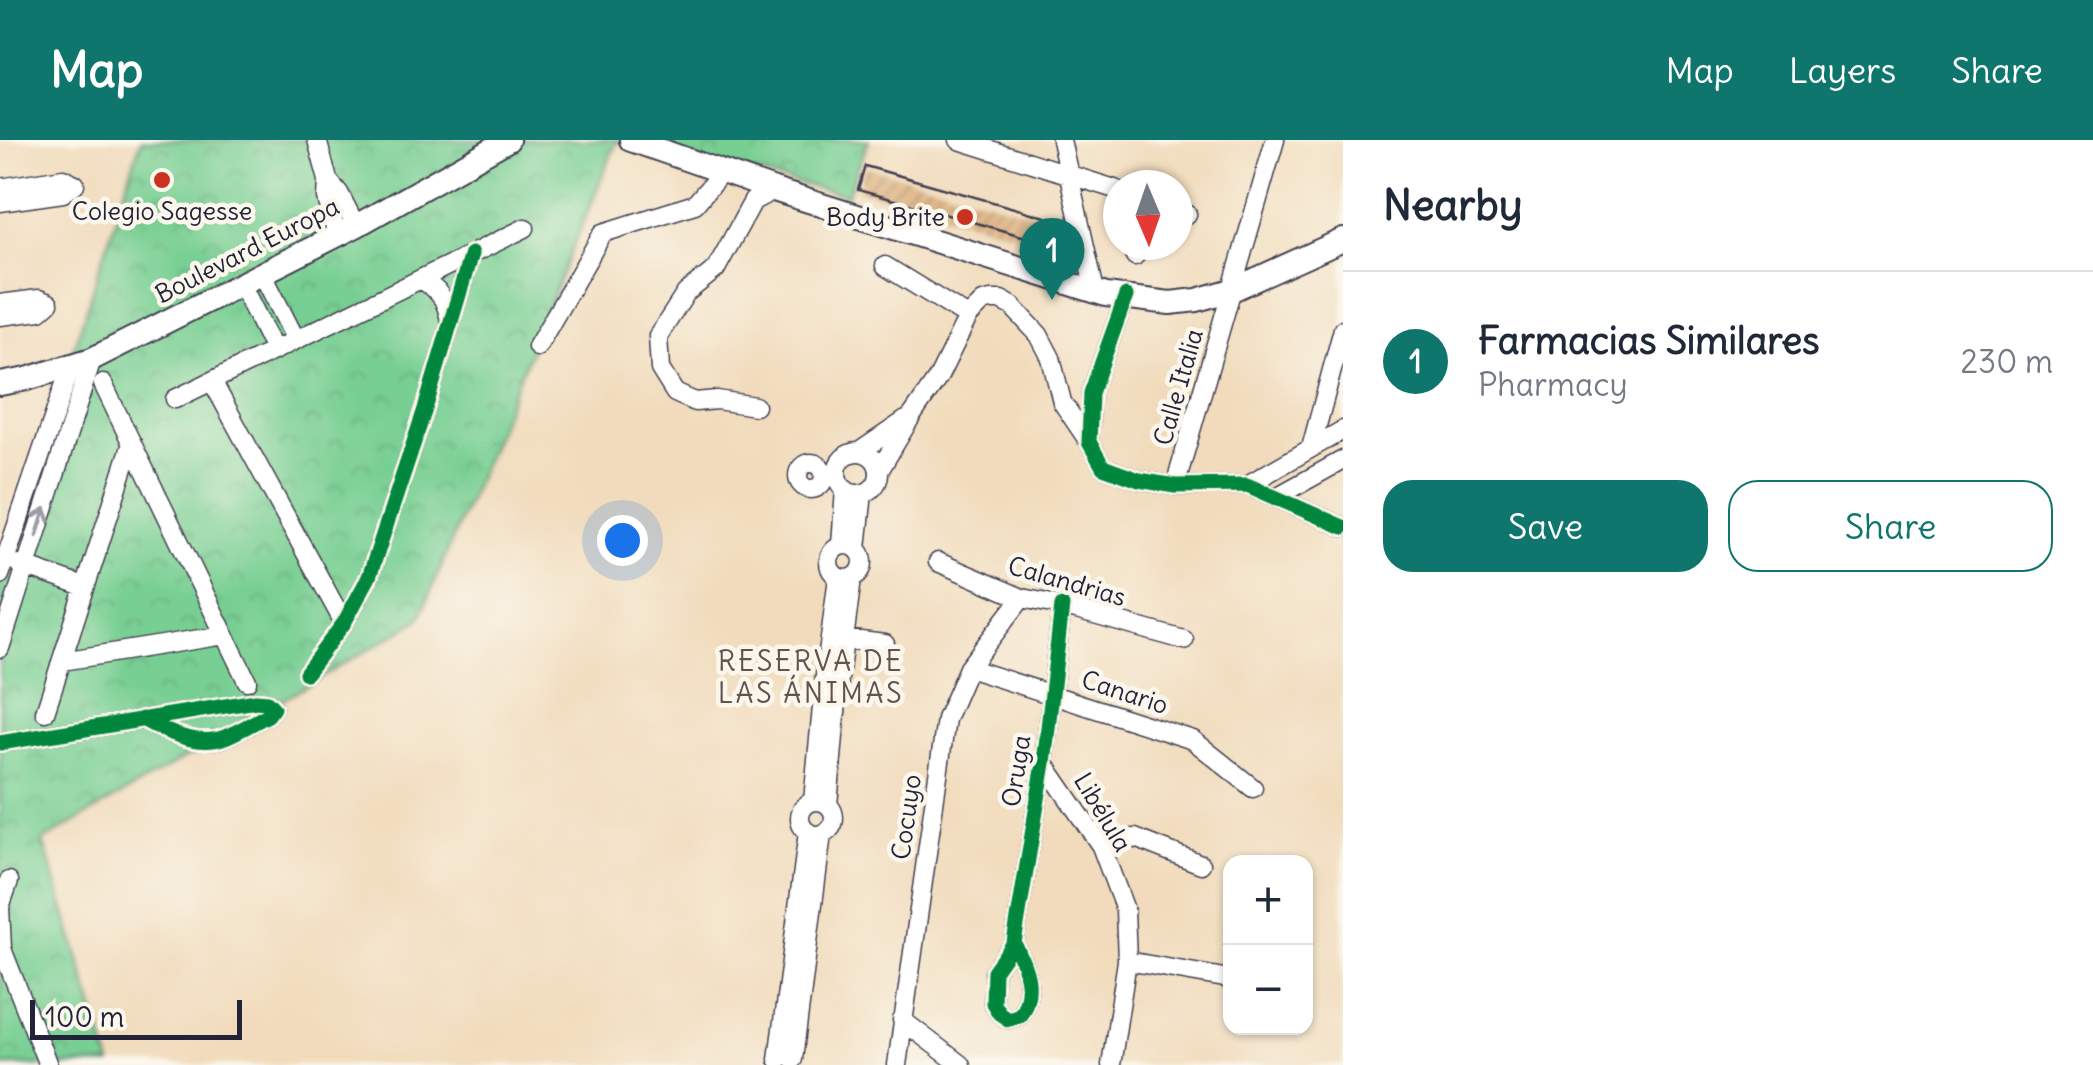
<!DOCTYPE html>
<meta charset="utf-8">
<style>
:root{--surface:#fff;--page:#f2f2f3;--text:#1f2937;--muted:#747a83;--line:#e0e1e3;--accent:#0f766e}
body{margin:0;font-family:Delius,sans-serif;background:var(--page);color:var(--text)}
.controls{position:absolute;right:30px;bottom:30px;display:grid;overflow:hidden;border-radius:20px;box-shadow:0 2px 8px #0004}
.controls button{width:90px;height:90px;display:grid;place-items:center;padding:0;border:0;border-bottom:2px solid var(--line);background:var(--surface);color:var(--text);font:50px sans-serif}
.compass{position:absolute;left:1103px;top:30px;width:90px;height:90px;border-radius:50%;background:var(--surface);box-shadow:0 2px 8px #0004;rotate:178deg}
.scale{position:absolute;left:30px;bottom:25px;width:212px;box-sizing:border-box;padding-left:10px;border:5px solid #22223b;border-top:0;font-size:28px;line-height:35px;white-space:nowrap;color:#22223b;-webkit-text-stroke:8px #fbf7ec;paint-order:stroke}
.you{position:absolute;left:622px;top:400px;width:35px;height:35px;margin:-25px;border:8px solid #fff;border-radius:50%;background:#1a73e8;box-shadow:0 0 0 15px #1a73e833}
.badge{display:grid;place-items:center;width:65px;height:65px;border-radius:50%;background:var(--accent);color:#fff;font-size:32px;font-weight:700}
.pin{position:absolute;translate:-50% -82px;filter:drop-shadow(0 2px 5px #0008)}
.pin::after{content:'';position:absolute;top:52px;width:35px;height:30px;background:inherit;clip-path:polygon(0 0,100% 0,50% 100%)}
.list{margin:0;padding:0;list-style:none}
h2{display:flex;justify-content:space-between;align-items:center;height:130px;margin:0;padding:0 40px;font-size:42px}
h2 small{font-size:32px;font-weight:400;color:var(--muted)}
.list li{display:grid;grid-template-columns:65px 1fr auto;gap:30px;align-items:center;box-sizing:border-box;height:180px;padding:0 40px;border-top:2px solid var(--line)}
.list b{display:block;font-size:38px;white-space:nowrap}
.list p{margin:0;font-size:32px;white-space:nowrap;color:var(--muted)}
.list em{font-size:32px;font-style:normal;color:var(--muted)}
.actions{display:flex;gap:20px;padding:30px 40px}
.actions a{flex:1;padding:22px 0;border:2px solid var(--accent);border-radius:30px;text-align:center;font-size:35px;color:var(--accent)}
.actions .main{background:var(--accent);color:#fff}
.map{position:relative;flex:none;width:1343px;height:925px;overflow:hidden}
header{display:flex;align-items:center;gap:60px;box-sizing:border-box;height:140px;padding:0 50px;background:var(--accent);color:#fff}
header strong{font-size:48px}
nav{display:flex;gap:55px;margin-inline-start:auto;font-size:35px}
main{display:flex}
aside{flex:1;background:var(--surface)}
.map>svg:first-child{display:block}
.park{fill:url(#park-crowns);stroke:#4d7867;stroke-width:2.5}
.building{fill:url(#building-hatch)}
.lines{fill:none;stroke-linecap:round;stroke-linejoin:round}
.minor-casing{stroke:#413e4e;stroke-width:21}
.major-casing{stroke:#413e4e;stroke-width:26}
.minor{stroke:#fff;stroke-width:18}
.major{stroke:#fff;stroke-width:22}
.cycleway-casing{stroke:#fbf7ec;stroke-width:21}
.cycleway{stroke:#00873e;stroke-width:15}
.oneway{stroke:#9c9ca7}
.poi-dot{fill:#c8321e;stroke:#fbf7ec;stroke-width:4}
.labels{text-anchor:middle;stroke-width:9;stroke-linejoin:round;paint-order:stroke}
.poi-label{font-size:25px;fill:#22223b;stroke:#fbf7ec}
.street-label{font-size:25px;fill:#22223b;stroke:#fbf7ec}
.neighbourhood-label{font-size:28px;letter-spacing:2.5px;fill:#635350;stroke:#fbf7ec}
</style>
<header>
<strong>Map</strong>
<nav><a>Map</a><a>Layers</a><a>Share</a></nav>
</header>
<main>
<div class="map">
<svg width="1343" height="925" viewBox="0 0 1343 925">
<defs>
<pattern id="park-crowns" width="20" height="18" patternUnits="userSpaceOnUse" patternTransform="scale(2.5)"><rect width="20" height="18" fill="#78cf93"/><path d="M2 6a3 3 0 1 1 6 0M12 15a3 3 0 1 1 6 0" fill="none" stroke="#68b180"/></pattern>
<pattern id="building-hatch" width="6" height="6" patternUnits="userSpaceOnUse" patternTransform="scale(2.5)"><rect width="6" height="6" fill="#dcad78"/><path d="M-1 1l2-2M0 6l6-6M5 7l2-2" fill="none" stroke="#b28c64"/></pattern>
</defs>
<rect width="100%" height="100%" fill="#fbf7ec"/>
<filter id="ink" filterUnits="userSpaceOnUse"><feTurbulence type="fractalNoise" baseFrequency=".01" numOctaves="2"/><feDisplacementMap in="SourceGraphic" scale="20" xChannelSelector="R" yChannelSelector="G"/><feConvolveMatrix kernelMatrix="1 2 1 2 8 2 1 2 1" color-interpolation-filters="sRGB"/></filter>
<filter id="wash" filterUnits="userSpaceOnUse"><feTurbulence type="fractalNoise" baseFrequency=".0048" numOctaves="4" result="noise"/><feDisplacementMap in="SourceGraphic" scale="40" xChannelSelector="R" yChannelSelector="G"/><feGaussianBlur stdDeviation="2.25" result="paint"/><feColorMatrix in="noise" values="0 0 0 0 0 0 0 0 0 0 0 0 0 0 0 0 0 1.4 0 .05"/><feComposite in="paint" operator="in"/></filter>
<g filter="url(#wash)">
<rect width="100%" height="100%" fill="#f1dbbc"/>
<!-- park -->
<path class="park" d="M 141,0 L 869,0 L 847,55 L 617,1 L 419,480 L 43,701 L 111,925 L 0,925 L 0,435 Z"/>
<g id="blocks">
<!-- building -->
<path class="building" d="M 865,26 L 1067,83 L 1069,94 L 1065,108 L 858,50 Z"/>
</g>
</g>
<g filter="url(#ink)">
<use href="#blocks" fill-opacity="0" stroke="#413e4e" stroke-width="2.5"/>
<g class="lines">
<!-- minor casing -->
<g class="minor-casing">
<path id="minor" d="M 317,0 L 328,40 L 327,58 L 337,96
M 959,0 L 1118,50
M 1061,0 L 1095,151
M 328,40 L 339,53 L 356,86
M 0,48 L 63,38 L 75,44
M 0,62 L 63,53 L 75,44
M 1178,71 L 1187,74
M 1135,116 L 1138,105
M 885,126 L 968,177
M 262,133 L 296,200
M 420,139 C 439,149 447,161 450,182
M 241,144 L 274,210
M 1126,156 L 1091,253 L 1089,302 L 1103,327 L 1139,340 L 1175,346 L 1247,345 L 1343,387
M 0,164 L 39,159 L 49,163
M 0,176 L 40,171 L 49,163
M 537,207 L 603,93 L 695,64 L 722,32
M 212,241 L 344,483
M 103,244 L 247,541
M 175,259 L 525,88
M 755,266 L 717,260 L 695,262 L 675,253 L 660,229 L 658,196 L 686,153 L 716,129 L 753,61 L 774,50
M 1311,308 L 1343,189
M 859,312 L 906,280
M837 333a21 21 0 1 1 42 0a21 21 0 1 1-42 0Z
M798 336a13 13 0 1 1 26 0a13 13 0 1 1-26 0Z
M 879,331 L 911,277 L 938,238 L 968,177 L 983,162 L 991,160 L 1001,160 L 1012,166 L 1039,195 L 1051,218 L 1062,262 L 1089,302
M 1247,345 L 1343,290
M 1175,346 L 1275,0
M 1278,356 L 1343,320
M829 422a17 17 0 1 1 34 0a17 17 0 1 1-34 0Z
M 841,405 L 845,349
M 857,408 L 863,353
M 938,422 L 1022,458 L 1062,466 L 1184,500
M 19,424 L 84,447
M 0,435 L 71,226
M 844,499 L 885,504
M 0,508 L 92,219
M 62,521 L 225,495
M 968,528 L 1193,600 L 1253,648
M 306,533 L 344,483 L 369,437 L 425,269 L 471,114
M 45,572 L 132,303
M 0,603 L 256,561 L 267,562 L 273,568 L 268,575 C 254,582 240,591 225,597 C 199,608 165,592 142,579
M 1044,623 L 1101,706 L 1125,770 L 1127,821 L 1111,925
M 813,661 L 825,536 L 838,437
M800 678a17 17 0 1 1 34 0a17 17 0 1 1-34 0Z
M 828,665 L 839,538 L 852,438
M 1101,706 L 1119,700 L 1135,698 L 1201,724
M 9,741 L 0,767 L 2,809 L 48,925
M 1014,803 C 1026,827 1036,850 1020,875 L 1008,879 L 999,873 L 993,863 L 994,831 L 1014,803 L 1044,623 L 1062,466
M 1127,821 L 1230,839
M 902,880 L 961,925
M 778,919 L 808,692
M 793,919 L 822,694
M 897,925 L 946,579 L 968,528 L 1022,458"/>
</g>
<!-- major casing -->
<g class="major-casing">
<path id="major" d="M 631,0 L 774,50 L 1106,155 L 1170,163 L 1197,160 L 1232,150 L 1343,100
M 0,244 L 27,239 L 92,219 L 356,86 L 508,0"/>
</g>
<!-- minor -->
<use href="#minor" class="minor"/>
<!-- major -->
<use href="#major" class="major"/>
<!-- cycleway casing -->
<g class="cycleway-casing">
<path id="cycleway" d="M 1126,156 L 1091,253 L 1089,302 L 1103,327 L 1139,340 L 1175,346 L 1247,345 L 1343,387
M 306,533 L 344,483 L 369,437 L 425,269 L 471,114
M 0,603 L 256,561 L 267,562 L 273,568 L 268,575 C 254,582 240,591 225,597 C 199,608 165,592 142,579
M 1014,803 C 1026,827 1036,850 1020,875 L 1008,879 L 999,873 L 993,863 L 994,831 L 1014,803 L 1044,623 L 1062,466"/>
</g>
<!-- cycleway -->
<use href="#cycleway" class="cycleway"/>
</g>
<!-- one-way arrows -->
<defs><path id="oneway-shaft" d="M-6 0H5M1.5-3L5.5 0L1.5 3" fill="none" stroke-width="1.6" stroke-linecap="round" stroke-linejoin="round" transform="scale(2.5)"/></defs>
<use class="oneway" href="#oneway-shaft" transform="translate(41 382) rotate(-73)"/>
</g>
<!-- markers -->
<g class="poi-dot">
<circle cx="162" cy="40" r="10"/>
<circle cx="965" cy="77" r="10"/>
</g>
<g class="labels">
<!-- poi labels -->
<g class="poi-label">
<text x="162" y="80">Colegio Sagesse</text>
<text x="945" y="86" text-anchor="end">Body Brite</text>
</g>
<!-- street labels -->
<g class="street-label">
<text transform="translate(247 110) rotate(-27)" y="9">Boulevard Europa</text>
<text transform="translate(1178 247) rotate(-74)" y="9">Calle Italia</text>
<text transform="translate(1067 441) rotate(16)" y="9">Calandrias</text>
<text transform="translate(1125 552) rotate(18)" y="9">Canario</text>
<text transform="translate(1016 631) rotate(-81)" y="9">Oruga</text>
<text transform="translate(1103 672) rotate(59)" y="9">Libélula</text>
<text transform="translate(906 677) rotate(-82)" y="9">Cocuyo</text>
</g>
<!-- neighbourhood labels -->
<g class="neighbourhood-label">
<text x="811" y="531">RESERVA DE<tspan x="811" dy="32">LAS ÁNIMAS</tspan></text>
</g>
</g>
</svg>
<div class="controls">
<button>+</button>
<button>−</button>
</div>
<svg class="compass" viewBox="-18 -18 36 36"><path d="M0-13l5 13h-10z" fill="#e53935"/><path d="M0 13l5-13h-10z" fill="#747a83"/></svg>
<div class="scale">100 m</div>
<div class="you"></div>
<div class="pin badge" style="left:1052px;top:160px">1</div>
</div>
<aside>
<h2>Nearby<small></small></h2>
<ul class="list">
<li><span class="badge">1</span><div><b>Farmacias Similares</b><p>Pharmacy</p></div><em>230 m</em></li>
</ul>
<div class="actions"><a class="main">Save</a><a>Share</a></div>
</aside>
</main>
